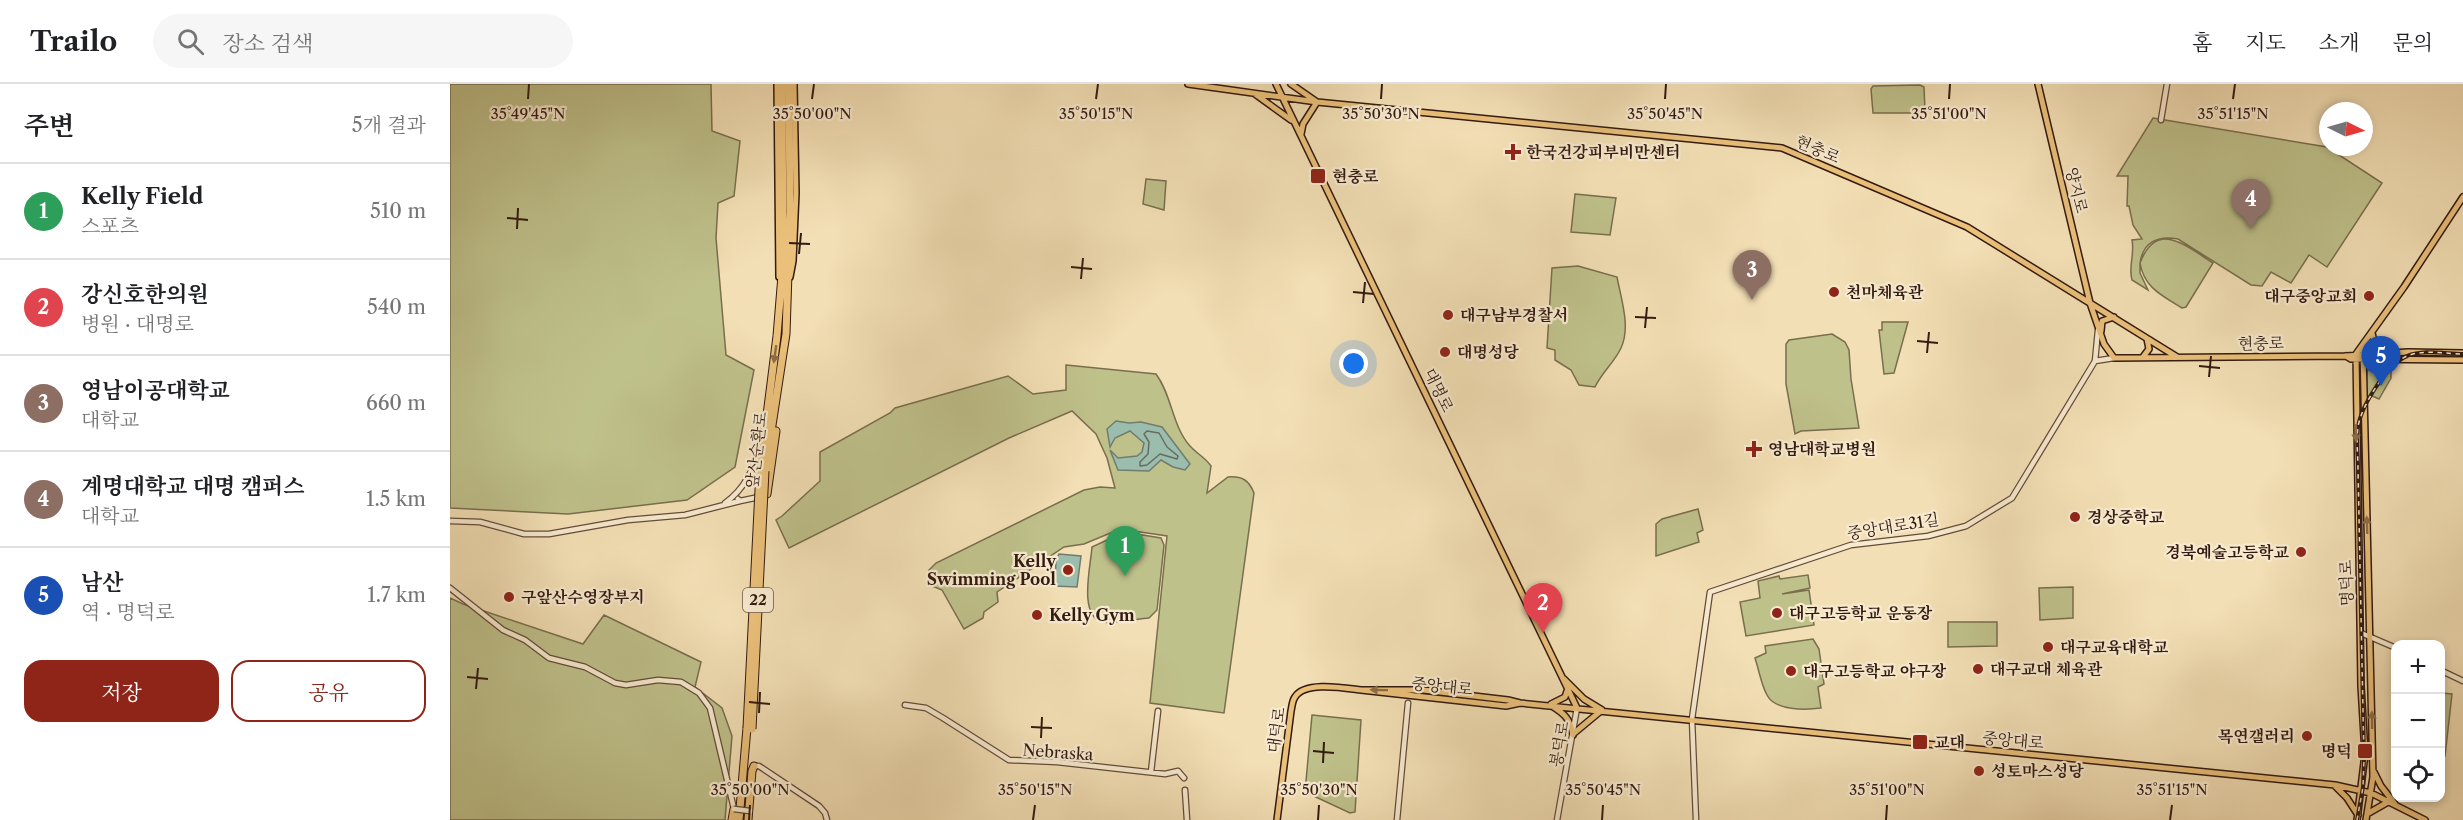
<!DOCTYPE html>
<html lang="ko">
<meta charset="utf-8">
<style>
:root{--surface:#fff;--page:#f6f6f6;--text:#202124;--muted:#757577;--line:#e0e0e0;--accent:#8f2418}
body{margin:0;font-family:"Libre Caslon Text","Noto Serif KR",serif;background:var(--page);color:var(--text)}
.controls{position:absolute;right:18px;bottom:18px;display:grid;overflow:hidden;border-radius:12px;box-shadow:0 3px 9px #0003}
.controls button{width:54px;height:54px;display:grid;place-items:center;padding:0;border:0;border-bottom:2px solid var(--line);background:var(--surface);color:var(--text);font:30px sans-serif}
.compass{position:absolute;left:1869px;top:18px;width:54px;height:54px;border-radius:50%;background:var(--surface);box-shadow:0 3px 9px #0003;rotate:95deg}
.you{position:absolute;left:904px;top:280px;width:21px;height:21px;margin:-15px;border:4px solid #fff;border-radius:50%;background:#1a73e8;box-shadow:0 0 0 9px #1a73e833}
.badge{display:grid;place-items:center;width:39px;height:39px;border-radius:50%;background:var(--accent);color:#fff;font-size:20px;font-weight:700}
.pin{position:absolute;translate:-50% -50px;filter:drop-shadow(0 2px 3px #0008)}
.pin::after{content:'';position:absolute;top:32px;width:21px;height:18px;background:inherit;clip-path:polygon(0 0,100% 0,50% 100%)}
.list{margin:0;padding:0;list-style:none}
h2{display:flex;justify-content:space-between;align-items:center;height:78px;margin:0;padding:0 24px;font-size:26px}
h2 small{font-size:20px;font-weight:400;color:var(--muted)}
.list li{display:grid;grid-template-columns:39px 1fr auto;gap:18px;align-items:center;box-sizing:border-box;height:96px;padding:0 24px;border-top:2px solid var(--line)}
.list b{display:block;font-size:22px;white-space:nowrap}
.list p{margin:0;font-size:20px;white-space:nowrap;color:var(--muted)}
.list em{font-size:20px;font-style:normal;color:var(--muted)}
.actions{display:flex;gap:12px;padding:18px 24px}
.actions a{flex:1;padding:14px 0;border:2px solid var(--accent);border-radius:18px;text-align:center;font-size:21px;color:var(--accent)}
.actions .main{background:var(--accent);color:#fff}
.icon{flex:none;width:33px;height:33px;fill:none;stroke:currentColor;stroke-width:2;stroke-linecap:round;stroke-linejoin:round}
.map{position:relative;flex:none;width:2013px;height:736px;overflow:hidden}
header{display:flex;align-items:center;gap:36px;box-sizing:border-box;height:84px;padding:0 30px;background:var(--surface);border-bottom:2px solid var(--line)}
header strong{font-size:28px}
nav{display:flex;gap:33px;margin-inline-start:auto;font-size:21px}
.search{width:420px;height:54px;background:var(--page);display:flex;align-items:center;gap:15px;box-sizing:border-box;padding:0 21px;border-radius:33px;color:var(--muted);font-size:22px}
main{display:flex}
aside{flex:1;background:var(--surface)}
.map>svg:first-child{display:block}
.green{fill:#bfc18b;stroke:#796e4e;stroke-width:1.5}
.water{fill:#9bbdad;stroke:#717c6f;stroke-width:1.5}
.lines{fill:none;stroke-linecap:round;stroke-linejoin:round}
.shore{stroke:#676c5f;stroke-width:1.5}
.minor-casing{stroke:#634b3a;stroke-width:7}
.major-casing{stroke:#331a11;stroke-width:8}
.highway-casing{stroke:#331a11;stroke-width:9}
.minor{stroke:#f7eacf;stroke-width:4.5}
.major{stroke:#eac07a;stroke-width:5}
.highway{stroke:#eac07a;stroke-width:7}
.rail-casing{stroke:#331a11;stroke-width:4}
.rail{stroke:#f7eacf;stroke-width:1.5;stroke-dasharray:4.5;stroke-linecap:butt}
.minor-bridge-casing{stroke:#634b3a;stroke-width:7;stroke-linecap:butt}
.highway-bridge-casing{stroke:#331a11;stroke-width:9;stroke-linecap:butt}
.minor-bridge{stroke:#f7eacf;stroke-width:4.5}
.highway-bridge{stroke:#eac07a;stroke-width:7}
.oneway{fill:#8e6d46}
.ticks{fill:none;stroke:#331a11;stroke-width:2}
.poi-dot{fill:#8f2418;stroke:#f7eacf;stroke-width:2}
.labels{text-anchor:middle;stroke-width:4.5;stroke-linejoin:round;paint-order:stroke}
.shield{fill:#f7eacf;stroke:#6e584a;stroke-width:1.5}
.shield-label{font-size:15px;font-weight:bold;fill:#331a11}
.street-label{font-size:16px;fill:#331a11;stroke:#f7eacf}
.poi-label{font-size:16px;font-weight:bold;fill:#331a11;stroke:#f7eacf;text-anchor:start}
.ticks-label{font-size:15px;text-anchor:middle;fill:#331a11;stroke:#f7eacf;stroke-width:4.5;stroke-linejoin:round;paint-order:stroke}
</style>
<header>
<strong>Trailo</strong>
<div class="search"><svg class="icon" aria-label="search" viewBox="0 0 24 24"><circle cx="10" cy="10" r="6"/><path d="M15 15l6 6"/></svg>장소 검색</div>
<nav><a>홈</a><a>지도</a><a>소개</a><a>문의</a></nav>
</header>
<main>
<aside>
<h2>주변<small>5개 결과</small></h2>
<ul class="list">
<li><span class="badge" style="background:#2e9e5b">1</span><div><b>Kelly Field</b><p>스포츠</p></div><em>510 m</em></li>
<li><span class="badge" style="background:#e0444e">2</span><div><b>강신호한의원</b><p>병원 · 대명로</p></div><em>540 m</em></li>
<li><span class="badge" style="background:#8d6e63">3</span><div><b>영남이공대학교</b><p>대학교</p></div><em>660 m</em></li>
<li><span class="badge" style="background:#8d6e63">4</span><div><b>계명대학교 대명 캠퍼스</b><p>대학교</p></div><em>1.5 km</em></li>
<li><span class="badge" style="background:#1a4fb4">5</span><div><b>남산</b><p>역 · 명덕로</p></div><em>1.7 km</em></li>
</ul>
<div class="actions"><a class="main">저장</a><a>공유</a></div>
</aside>
<div class="map">
<svg width="2013" height="736" viewBox="0 0 2013 736">
<rect width="100%" height="100%" fill="#f3dfb5"/>
<filter id="stains"><feTurbulence type="fractalNoise" baseFrequency=".00333" numOctaves="4"/><feColorMatrix values="0 0 0 0 .2 0 0 0 0 .09 0 0 0 0 .02 0 0 0 .5 -.17"/></filter>
<radialGradient id="worn" r=".72"><stop offset=".6" stop-color="#630" stop-opacity="0"/><stop offset="1" stop-color="#630" stop-opacity=".3"/></radialGradient>
<!-- green -->
<path class="green" d="M 0,0 L 261,0 L 262,47 L 290,57 L 284,112 L 268,119 L 266,154 L 276,271 L 304,286 L 285,383 L 237,416 L 118,430 L 0,424 Z
M 1470,1 L 1474,3 L 1475,27 L 1472,29 L 1423,29 L 1421,5 L 1423,2 Z
M 1703,34 L 1877,63 L 1932,99 L 1877,183 L 1859,171 L 1841,199 L 1821,188 L 1812,202 L 1801,201 L 1728,155 C 1708,151 1693,158 1690,179 C 1707,135 1736,162 1763,179 L 1736,223 L 1732,224 C 1713,212 1694,204 1690,179 L 1690,189 L 1698,206 L 1682,196 C 1678,184 1685,169 1682,156 L 1692,155 L 1683,141 L 1679,122 L 1677,122 L 1678,92 L 1667,92 Z
M 696,95 L 716,97 L 714,126 L 693,120 Z
M 1125,110 L 1166,114 L 1160,151 L 1121,148 Z
M 1128,182 L 1167,193 C 1171,215 1181,243 1171,264 C 1164,279 1152,288 1145,303 L 1129,301 L 1121,286 L 1105,276 L 1105,266 L 1097,264 L 1102,184 Z
M 1432,238 L 1458,238 L 1444,289 L 1434,290 L 1429,246 L 1432,246 Z
M 1382,250 L 1395,258 L 1399,266 L 1401,295 L 1409,344 L 1351,347 L 1345,350 L 1336,300 L 1336,260 L 1339,256 Z
M 616,281 L 706,290 C 722,311 722,342 740,362 C 747,370 755,373 761,382 L 757,409 L 778,393 C 792,392 799,396 804,409 L 774,629 L 700,619 L 717,452 L 670,445 L 634,460 L 614,463 L 547,508 L 548,518 L 534,528 L 533,534 L 514,545 L 492,506 L 482,502 L 479,497 L 479,486 L 486,479 L 634,406 L 650,403 L 665,404 L 657,374 L 646,350 L 622,327 L 559,354 L 339,464 L 326,436 L 332,432 L 370,397 L 370,368 L 440,329 L 445,324 L 558,292 L 583,310 L 616,306 Z
M 1923,282 L 1941,282 L 1941,294 L 1929,315 L 1920,311 L 1916,316 L 1917,287 Z
M 1248,425 L 1253,446 L 1247,449 L 1249,458 L 1206,472 L 1206,440 L 1212,435 Z
M 674,448 L 711,454 L 714,461 L 707,526 L 699,534 C 687,535 662,540 652,538 C 628,531 641,481 642,463 Z
M 1358,491 L 1360,504 L 1332,510 L 1359,506 L 1364,541 L 1296,552 L 1290,518 L 1310,514 L 1308,497 L 1329,492 L 1330,495 Z
M 1623,503 L 1623,534 L 1590,536 L 1589,504 Z
M 0,514 L 13,520 L 133,560 L 154,531 L 251,578 L 245,603 L 272,624 L 282,652 L 275,736 L 0,736 Z
M 1498,538 L 1547,538 L 1547,562 L 1498,563 Z
M 1363,555 L 1369,565 L 1374,600 L 1368,603 L 1371,624 C 1356,626 1325,627 1317,611 C 1311,600 1309,586 1305,574 L 1316,569 L 1315,562 Z
M 1991,609 L 2002,610 L 1995,672 L 1991,672 Z
M 862,631 L 911,636 L 905,728 L 900,729 L 855,708 Z"/>
<!-- water -->
<path class="water" d="M 666,337 L 679,339 L 691,338 L 712,343 L 740,380 L 735,386 L 723,383 L 711,376 L 699,387 L 668,386 L 660,366 L 668,374 L 687,372 L 692,368 L 694,359 L 680,347 L 665,354 L 660,363 L 657,345 Z
M 609,470 L 631,472 L 627,503 L 605,502 L 606,476 Z"/>
<g class="lines">
<!-- shore -->
<path class="shore" d="M 697,347 L 709,349 L 717,363 L 728,372 L 727,375 L 710,370 L 697,381 L 690,382 L 690,378 L 698,370 L 699,358 L 694,350 Z"/>
<!-- minor casing -->
<g class="minor-casing">
<path id="minor" d="M 1711,36 L 1717,0
M 1645,277 L 1664,274
M 288,415 L 290,417 L 309,413
M 275,419 C 295,405 304,384 311,361
M 0,437 L 30,438 L 74,450 L 99,450 L 178,436 L 235,431 L 290,417
M 0,504 L 53,546 L 75,556 L 99,574 L 135,583 L 165,599 L 176,601 L 208,596 L 231,598 L 249,609 L 260,624 L 284,725
M 1911,549 L 1946,564
M 1990,586 L 2013,597
M 455,621 L 476,624 L 493,634 L 559,676 L 607,678 L 715,690 L 728,687 L 734,694
M 304,682 L 309,682 L 369,722 L 375,729 L 377,736
M 701,688 L 708,627
M 735,706 L 737,736
M 947,736 L 958,619
M 1107,736 L 1127,624
M 1246,736 L 1242,635 L 1260,508 L 1401,461 L 1478,452 L 1516,442 L 1562,414 L 1645,277 L 1648,246"/>
</g>
<!-- major casing -->
<g class="major-casing">
<path id="major" d="M 327,0 L 329,193
M 738,0 L 867,18 L 1332,64 L 1517,143 L 1727,273
M 826,0 L 1127,624
M 841,0 L 867,18 L 853,40 L 851,50
M 1588,0 L 1640,219 L 1654,260 L 1664,274 L 1896,272 L 1958,268 L 2013,269
M 805,10 L 841,36
M 340,193 L 343,177 L 346,109 L 344,0
M 1651,247 L 1652,237 L 1664,233
M 1922,249 L 1925,261 L 1931,268
M 1913,266 L 1923,693 L 1916,736
M 1896,272 L 1901,275 L 2013,276
M 1693,273 L 1699,265 L 1697,255
M 1114,595 L 1134,615 L 1152,626 L 1123,650
M 1070,619 L 1056,622 L 911,606 L 973,606 L 1058,616 L 1070,619 L 1885,701 L 1921,709 L 1975,736
M 1101,620 L 1115,613 L 1118,604
M 1102,622 C 1115,630 1120,635 1123,651
M 1924,688 L 1931,702 L 1945,720
M 1886,703 L 1897,714 L 1908,731
M 1917,730 L 1938,718
M 827,736 L 841,627 C 842,623 842,617 845,613 C 855,597 894,604 911,606
M 1907,736 L 1915,670 L 1911,602 L 1906,270 L 1954,203 L 2013,113"/>
</g>
<!-- highway casing -->
<g class="highway-casing">
<path id="highway" d="M 310,386 L 327,252 L 333,179 L 332,0
M 315,387 L 336,250 L 340,128 L 339,0
M 317,410 L 326,347
M 282,736 L 284,725
M 289,736 L 297,644
M 298,736 L 302,687 L 304,682"/>
</g>
<!-- minor -->
<use href="#minor" class="minor"/>
<!-- major -->
<use href="#major" class="major"/>
<!-- highway -->
<use href="#highway" class="highway"/>
<!-- rail casing -->
<g class="rail-casing">
<path id="rail" d="M 1907,736 L 1913,703 L 1914,675 L 1908,385 C 1908,371 1906,356 1908,343 C 1911,322 1938,279 1957,272 C 1974,265 1996,270 2013,270"/>
</g>
<!-- rail -->
<use href="#rail" class="rail"/>
<!-- minor-bridge casing -->
<g class="minor-bridge-casing">
<path id="minor-bridge" d="M 284,725 L 300,727"/>
</g>
<!-- highway-bridge casing -->
<g class="highway-bridge-casing">
<path id="highway-bridge" d="M 297,644 L 310,386
M 302,645 L 315,387"/>
</g>
<!-- minor-bridge -->
<use href="#minor-bridge" class="minor-bridge"/>
<!-- highway-bridge -->
<use href="#highway-bridge" class="highway-bridge"/>
</g>
<!-- one-way arrows -->
<defs><path id="oneway-solid" d="M-6-.8H1V-3.2L6.5 0L1 3.2V.8H-6Z" transform="scale(1.5)"/></defs>
<g class="oneway">
<use href="#oneway-solid" transform="translate(325 270) rotate(98)"/>
<use href="#oneway-solid" transform="translate(1906 349) rotate(89)"/>
<use href="#oneway-solid" transform="translate(1917 441) rotate(-92)"/>
<use href="#oneway-solid" transform="translate(929 606) rotate(-179)"/>
<use href="#oneway-solid" transform="translate(1922 636) rotate(-91)"/>
</g>
<!-- ticks -->
<path class="ticks" d="M 78,15 L 79,0M 362,15 L 364,0M 646,15 L 648,0M 931,15 L 932,0M 1215,15 L 1216,0M 1499,15 L 1500,0M 1783,15 L 1785,0M 57,134 L 78,136M 67,145 L 68,124M 339,159 L 360,160M 349,170 L 351,149M 621,183 L 642,185M 631,195 L 633,174M 903,208 L 924,210M 913,219 L 915,198M 1185,233 L 1206,234M 1195,244 L 1197,223M 1467,257 L 1488,259M 1477,269 L 1479,248M 1749,282 L 1770,284M 1759,293 L 1761,272M 17,593 L 38,595M 26,605 L 28,584M 299,618 L 320,620M 309,629 L 310,608M 581,643 L 602,644M 591,654 L 592,633M 863,667 L 884,669M 873,679 L 874,658M 299,736 L 300,721M 583,736 L 585,721M 868,736 L 869,721M 1152,736 L 1153,721M 1436,736 L 1437,721M 1720,736 L 1722,721"/>
<!-- markers -->
<g class="poi-dot">
<path d="M1060 59h6v6h6v6h-6v6h-6v-6h-6v-6h6z"/>
<rect x="860" y="84" width="16" height="16" rx="3"/>
<circle cx="1384" cy="208" r="6"/>
<circle cx="1919" cy="212" r="6"/>
<circle cx="998" cy="231" r="6"/>
<circle cx="995" cy="268" r="6"/>
<path d="M1301 356h6v6h6v6h-6v6h-6v-6h-6v-6h6z"/>
<circle cx="1625" cy="433" r="6"/>
<circle cx="1851" cy="468" r="6"/>
<circle cx="618" cy="486" r="6"/>
<circle cx="59" cy="513" r="6"/>
<circle cx="1327" cy="529" r="6"/>
<circle cx="587" cy="531" r="6"/>
<circle cx="1598" cy="563" r="6"/>
<circle cx="1528" cy="585" r="6"/>
<circle cx="1341" cy="587" r="6"/>
<circle cx="1857" cy="652" r="6"/>
<rect x="1462" y="650" width="16" height="16" rx="3"/>
<rect x="1907" y="659" width="16" height="16" rx="3"/>
<circle cx="1529" cy="687" r="6"/>
</g>
<g class="labels">
<!-- shield labels -->
<rect class="shield" x="293" y="504" width="30" height="24" rx="4.5"/>
<g class="shield-label">
<text x="308" y="521">22</text>
</g>
<!-- street labels -->
<g class="street-label">
<text transform="translate(1368 65) rotate(23)" y="6">현충로</text>
<text transform="translate(1627 106) rotate(76)" y="6">양지로</text>
<text transform="translate(1811 259) rotate(-1)" y="6">현충로</text>
<text transform="translate(989 306) rotate(64)" y="6">대명로</text>
<text transform="translate(306 366) rotate(-83)" y="6">앞산순환로</text>
<text transform="translate(1443 442) rotate(-9)" y="6">중앙대로31길</text>
<text transform="translate(1896 499) rotate(-92)" y="6">명덕로</text>
<text transform="translate(992 602) rotate(6)" y="6">중앙대로</text>
<text transform="translate(826 646) rotate(-82)" y="6">대덕로</text>
<text transform="translate(1563 656) rotate(5)" y="6">중앙대로</text>
<text transform="translate(1109 660) rotate(-80)" y="6">봉덕로</text>
<text transform="translate(608 668) rotate(4)" y="6">Nebraska</text>
</g>
<!-- poi labels -->
<g class="poi-label">
<text x="1076" y="74">한국건강피부비만센터</text>
<text x="882" y="98">현충로</text>
<text x="1396" y="214">천마체육관</text>
<text x="1907" y="218" text-anchor="end">대구중앙교회</text>
<text x="1010" y="237">대구남부경찰서</text>
<text x="1007" y="274">대명성당</text>
<text x="1318" y="371">영남대학교병원</text>
<text x="1637" y="439">경상중학교</text>
<text x="1839" y="474" text-anchor="end">경북예술고등학교</text>
<text x="606" y="483" text-anchor="end">Kelly<tspan x="606" dy="18">Swimming Pool</tspan></text>
<text x="71" y="519">구앞산수영장부지</text>
<text x="1339" y="535">대구고등학교 운동장</text>
<text x="599" y="537">Kelly Gym</text>
<text x="1610" y="569">대구교육대학교</text>
<text x="1540" y="591">대구교대 체육관</text>
<text x="1353" y="593">대구고등학교 야구장</text>
<text x="1845" y="658" text-anchor="end">목연갤러리</text>
<text x="1484" y="664">교대</text>
<text x="1902" y="673" text-anchor="end">명덕</text>
<text x="1541" y="693">성토마스성당</text>
</g>
</g>
<g class="ticks-label">
<text x="78" y="35">35°49'45"N</text>
<text x="362" y="35">35°50'00"N</text>
<text x="646" y="35">35°50'15"N</text>
<text x="931" y="35">35°50'30"N</text>
<text x="1215" y="35">35°50'45"N</text>
<text x="1499" y="35">35°51'00"N</text>
<text x="1783" y="35">35°51'15"N</text>
<text x="300" y="711">35°50'00"N</text>
<text x="585" y="711">35°50'15"N</text>
<text x="869" y="711">35°50'30"N</text>
<text x="1153" y="711">35°50'45"N</text>
<text x="1437" y="711">35°51'00"N</text>
<text x="1722" y="711">35°51'15"N</text>
</g>
<rect width="100%" height="100%" filter="url(#stains)"/>
<rect width="100%" height="100%" fill="url(#worn)"/>
</svg>
<div class="controls">
<button>+</button>
<button>−</button>
<button><svg class="icon" aria-label="locate" viewBox="0 0 24 24"><circle cx="12" cy="12" r="6"/><path d="M12 2v4M12 18v4M2 12h4M18 12h4"/></svg></button>
</div>
<svg class="compass" viewBox="-18 -18 36 36"><path d="M0-13l5 13h-10z" fill="#e53935"/><path d="M0 13l5-13h-10z" fill="#757577"/></svg>
<div class="you"></div>
<div class="pin badge" style="left:675px;top:492px;background:#2e9e5b">1</div>
<div class="pin badge" style="left:1093px;top:549px;background:#e0444e">2</div>
<div class="pin badge" style="left:1302px;top:216px;background:#8d6e63">3</div>
<div class="pin badge" style="left:1801px;top:145px;background:#8d6e63">4</div>
<div class="pin badge" style="left:1931px;top:302px;background:#1a4fb4">5</div>
</div>
</main>
